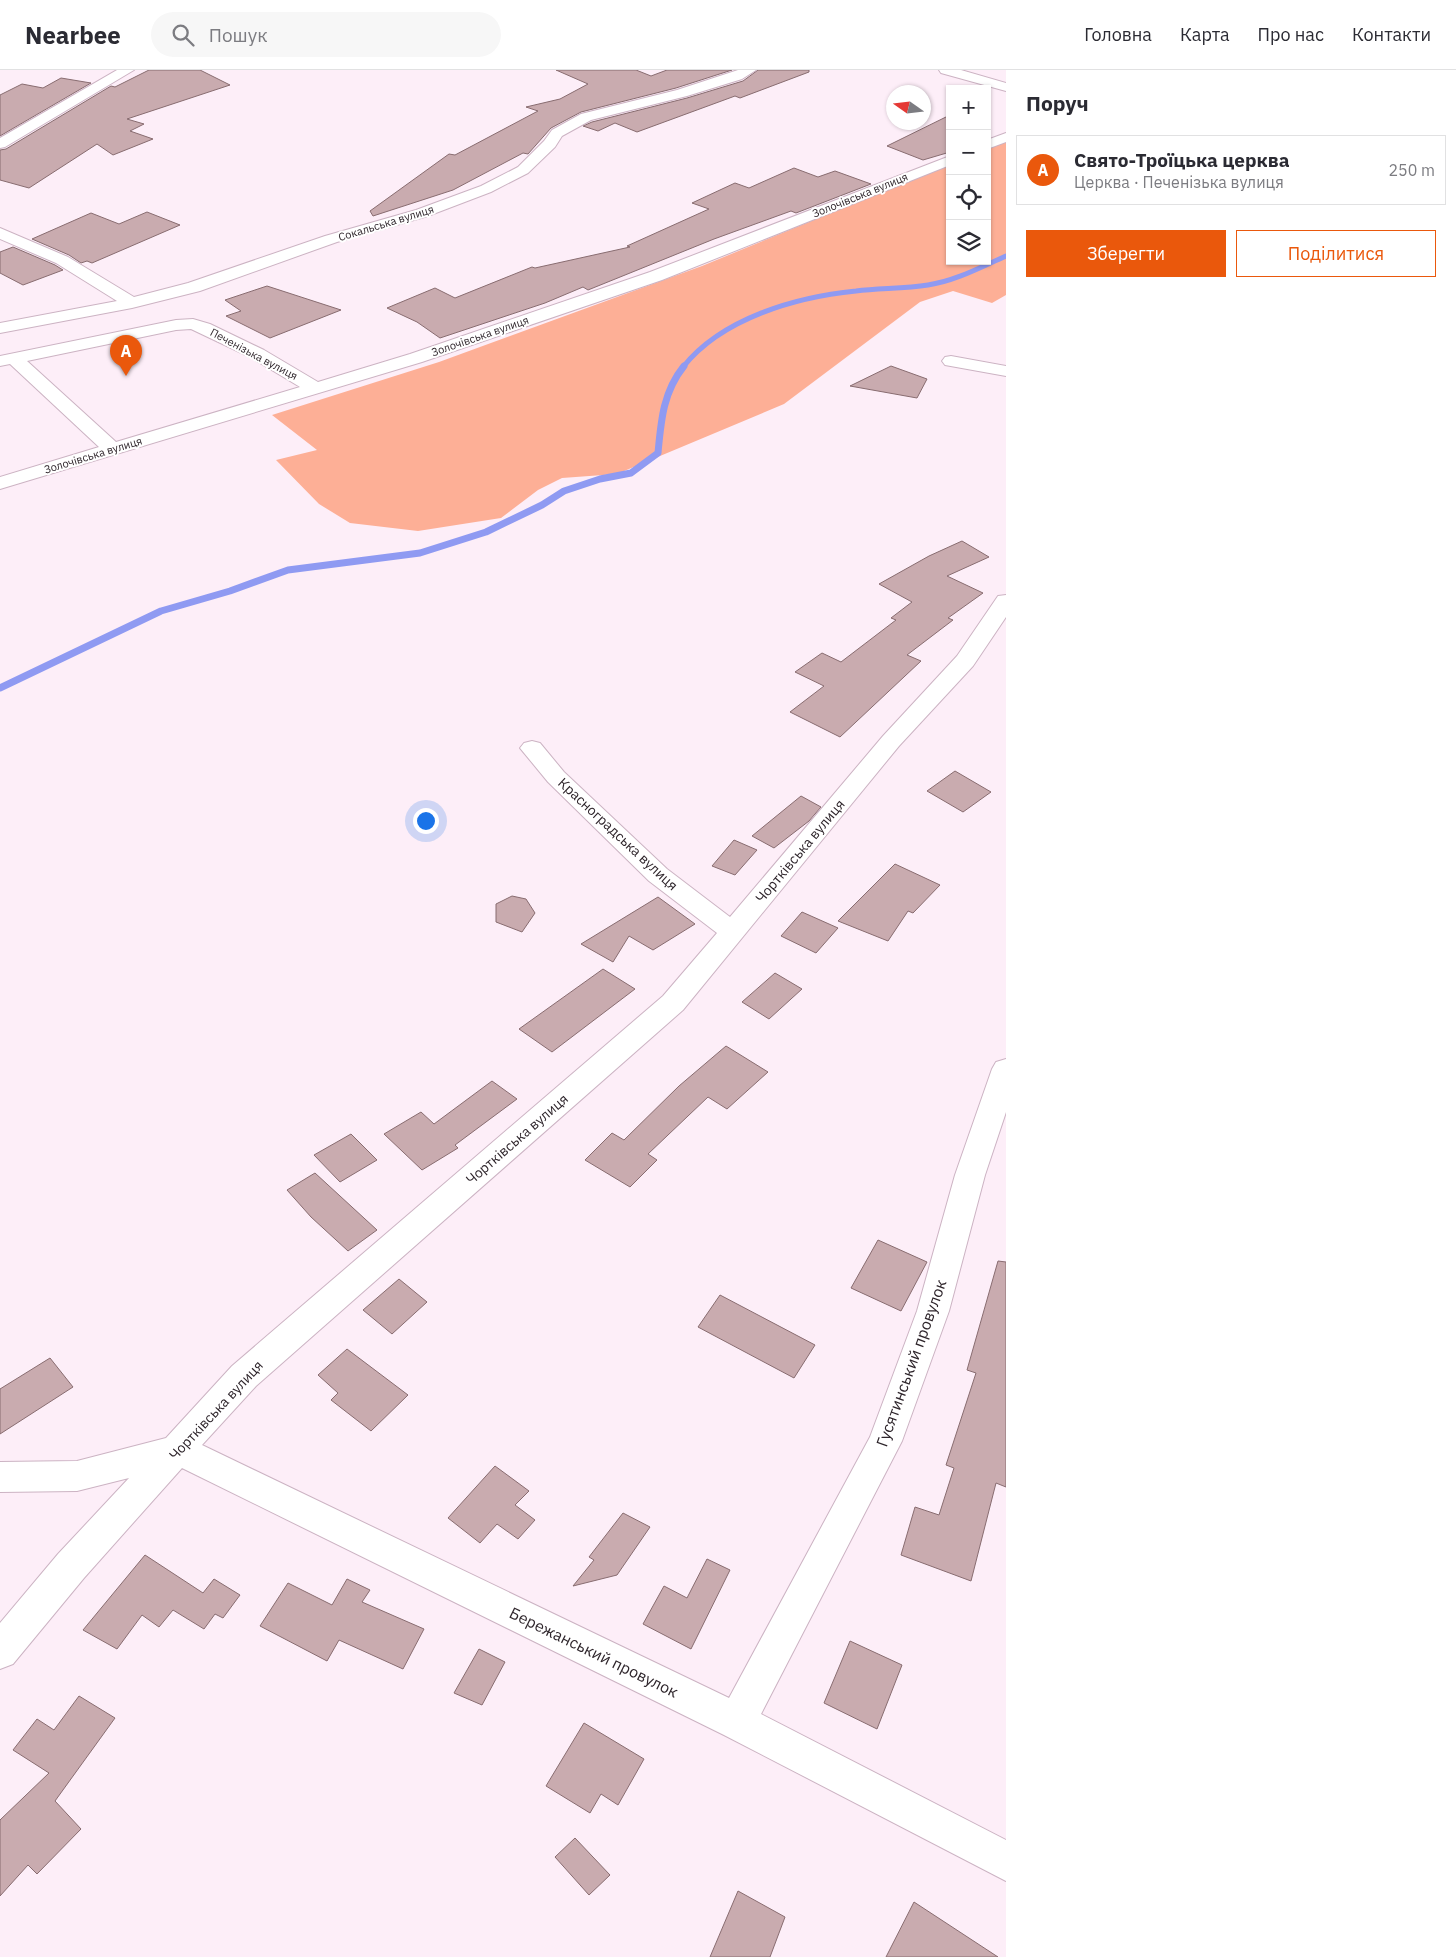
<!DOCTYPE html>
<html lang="uk">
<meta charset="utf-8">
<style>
:root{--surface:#fff;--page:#f7f7f7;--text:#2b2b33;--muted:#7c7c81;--line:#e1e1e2;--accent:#ea580c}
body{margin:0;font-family:"IBM Plex Sans",sans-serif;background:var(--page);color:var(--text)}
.controls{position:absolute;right:15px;top:15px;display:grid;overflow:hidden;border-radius:0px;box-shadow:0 1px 4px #0004}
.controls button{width:45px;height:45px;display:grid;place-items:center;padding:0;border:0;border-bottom:1px solid var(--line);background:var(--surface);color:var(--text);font:25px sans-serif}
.compass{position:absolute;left:886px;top:15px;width:45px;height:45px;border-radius:50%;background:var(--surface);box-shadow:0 1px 4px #0004;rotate:284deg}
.you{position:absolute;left:425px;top:750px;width:18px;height:18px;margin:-12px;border:4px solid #fff;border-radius:50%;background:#1a73e8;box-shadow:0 0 0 8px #1a73e833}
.badge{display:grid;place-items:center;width:32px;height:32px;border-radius:50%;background:var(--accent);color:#fff;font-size:16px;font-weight:700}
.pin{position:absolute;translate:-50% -41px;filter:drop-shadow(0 1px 2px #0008)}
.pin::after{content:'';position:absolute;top:26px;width:18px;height:15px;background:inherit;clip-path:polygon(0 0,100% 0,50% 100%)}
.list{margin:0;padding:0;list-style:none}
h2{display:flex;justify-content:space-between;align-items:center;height:65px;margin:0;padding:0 20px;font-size:21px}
h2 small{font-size:16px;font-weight:400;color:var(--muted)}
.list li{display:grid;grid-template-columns:32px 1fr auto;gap:15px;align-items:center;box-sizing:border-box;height:70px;margin:0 10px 10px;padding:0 10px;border:1px solid var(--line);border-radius:0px}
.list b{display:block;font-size:19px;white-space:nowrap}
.list p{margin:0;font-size:16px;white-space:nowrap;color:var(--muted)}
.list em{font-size:16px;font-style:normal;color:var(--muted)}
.actions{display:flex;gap:10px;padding:15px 20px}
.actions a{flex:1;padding:11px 0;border:1px solid var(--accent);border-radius:0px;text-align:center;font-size:18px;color:var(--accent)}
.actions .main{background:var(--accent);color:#fff}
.icon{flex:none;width:28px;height:28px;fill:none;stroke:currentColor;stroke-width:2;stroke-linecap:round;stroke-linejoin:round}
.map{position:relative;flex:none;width:1006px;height:1887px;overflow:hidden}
header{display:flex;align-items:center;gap:30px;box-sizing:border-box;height:70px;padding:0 25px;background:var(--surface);border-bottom:1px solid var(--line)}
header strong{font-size:24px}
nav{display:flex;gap:28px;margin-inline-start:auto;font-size:18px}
.search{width:350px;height:45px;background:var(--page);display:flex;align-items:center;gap:12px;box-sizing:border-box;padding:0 18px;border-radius:28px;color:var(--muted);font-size:19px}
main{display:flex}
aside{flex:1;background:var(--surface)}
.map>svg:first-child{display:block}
.green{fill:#fdaf96}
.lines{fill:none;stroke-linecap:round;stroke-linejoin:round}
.stream-far1{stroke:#8f9af2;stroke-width:5}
.stream{stroke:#8f9af2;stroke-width:7}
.building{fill:#c9abaf;stroke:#886c70}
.minor-casing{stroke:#ccb3c3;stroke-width:2}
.minor{fill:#fff;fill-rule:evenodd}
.labels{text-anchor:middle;stroke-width:4;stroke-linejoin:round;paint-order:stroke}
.far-street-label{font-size:11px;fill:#2e252b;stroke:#fff}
.street-label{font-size:14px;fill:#2e252b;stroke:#fff}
.near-street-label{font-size:16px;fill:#2e252b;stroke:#fff}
</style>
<header>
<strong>Nearbee</strong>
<div class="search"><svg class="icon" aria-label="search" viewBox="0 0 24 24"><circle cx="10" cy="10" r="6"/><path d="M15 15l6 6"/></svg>Пошук</div>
<nav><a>Головна</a><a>Карта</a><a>Про нас</a><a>Контакти</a></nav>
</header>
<main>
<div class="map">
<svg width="1006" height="1887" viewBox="0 0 1006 1887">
<rect width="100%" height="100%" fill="#fdeef8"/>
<!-- green -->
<path class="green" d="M 1006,65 L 1006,225 L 992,233 L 953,221 L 920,232 L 784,334 L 617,404 L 562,408 L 538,420 L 501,448 L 418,461 L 350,453 L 319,434 L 276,390 L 317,380 L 272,345 L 439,292 L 702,196 L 860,131 L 950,88 L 950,191 L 987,191 L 987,73 Z"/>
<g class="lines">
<!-- stream-far1 -->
<path class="stream-far1" d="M 683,297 C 722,248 796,227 856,221 C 880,218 904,219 928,215 C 955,211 981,197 1006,186"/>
<!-- stream -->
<path class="stream" d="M 0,618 L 161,541 L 230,521 L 288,500 L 420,483 L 486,462 L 542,435 L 564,421 L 600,409 L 631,403 L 658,383 C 661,351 663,322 684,296"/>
</g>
<!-- building -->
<path class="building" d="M 149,0 L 200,0 L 230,15 L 127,49 L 144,54 L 130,61 L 153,69 L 113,85 L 97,74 L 29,118 L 0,110 L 0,80 L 6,79 L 111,16 L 115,17 Z
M 556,0 L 636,0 L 651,6 L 667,0 L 732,0 L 676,18 L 581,42 L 551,58 L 528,84 L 523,83 L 453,120 L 373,146 L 370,141 L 449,84 L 455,85 L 538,41 L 526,37 L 560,29 L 588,14 Z
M 758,0 L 809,0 L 809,2 L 740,28 L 735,26 L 637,62 L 615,53 L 598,61 L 583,56 L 592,52 L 687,28 L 743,11 Z
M 61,8 L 91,13 L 0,66 L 0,25 L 22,14 L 43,18 Z
M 950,45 L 950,82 L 923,90 L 887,76 Z
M 794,98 L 818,107 L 835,101 L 871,114 L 796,143 L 791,141 L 714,169 L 588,220 L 583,217 L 545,233 L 440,268 L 417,252 L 387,238 L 435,218 L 455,228 L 532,197 L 535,198 L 630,177 L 627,176 L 709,139 L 692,133 L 735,113 L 749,118 Z
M 147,142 L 180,155 L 92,193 L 87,191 L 81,193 L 69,185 L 32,169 L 91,143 L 119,154 Z
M 13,177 L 55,195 L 63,200 L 23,215 L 0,203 L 0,182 Z
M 267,216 L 341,240 L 270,268 L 226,246 L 241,241 L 225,230 Z
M 891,296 L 927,309 L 917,328 L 850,316 Z
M 962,471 L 989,487 L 947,506 L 983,523 L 948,548 L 953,550 L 907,585 L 921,591 L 840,667 L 790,642 L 824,616 L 795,602 L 822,583 L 841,592 L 896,550 L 891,548 L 912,532 L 879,514 L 929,486 Z
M 955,701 L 991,722 L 963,742 L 927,721 Z
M 801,726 L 821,737 L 809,751 L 774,778 L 752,766 Z
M 734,770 L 757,780 L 735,805 L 712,796 Z
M 895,794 L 940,815 L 913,843 L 908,841 L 888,871 L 838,851 Z
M 512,826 L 526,829 L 535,843 L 522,862 L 496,852 L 496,834 Z
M 658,827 L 695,854 L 653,880 L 629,866 L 613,892 L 581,874 Z
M 802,842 L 838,858 L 816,883 L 781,866 Z
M 603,899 L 635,919 L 552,982 L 519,959 Z
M 775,903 L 802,919 L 769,949 L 742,932 Z
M 726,976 L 768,1002 L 727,1039 L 708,1027 L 648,1084 L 657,1090 L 630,1117 L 585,1090 L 612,1063 L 624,1070 L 679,1016 Z
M 492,1011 L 517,1029 L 455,1075 L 458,1078 L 422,1100 L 384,1064 L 421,1042 L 434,1054 Z
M 351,1064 L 377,1090 L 340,1112 L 314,1085 Z
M 315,1103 L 377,1160 L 348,1181 L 311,1147 L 287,1120 Z
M 878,1170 L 927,1192 L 901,1241 L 851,1218 Z
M 998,1191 L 1006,1192 L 1006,1417 L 996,1413 L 971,1511 L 901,1485 L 915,1437 L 939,1445 L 954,1398 L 946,1395 L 976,1303 L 967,1300 Z
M 399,1209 L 427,1232 L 392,1264 L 363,1240 Z
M 720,1225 L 815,1275 L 794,1308 L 698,1257 Z
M 347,1279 L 408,1325 L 371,1361 L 331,1330 L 338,1323 L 318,1305 Z
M 50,1288 L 73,1317 L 0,1364 L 0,1319 Z
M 495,1396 L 529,1421 L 515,1435 L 535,1450 L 518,1469 L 497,1454 L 480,1473 L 448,1448 Z
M 623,1443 L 650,1457 L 617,1505 L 573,1516 L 594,1490 L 589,1487 Z
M 145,1485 L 203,1523 L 214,1509 L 240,1525 L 223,1548 L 215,1544 L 204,1559 L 173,1540 L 159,1557 L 142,1545 L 117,1579 L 83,1560 Z
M 707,1489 L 730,1500 L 691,1579 L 643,1554 L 664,1516 L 687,1528 Z
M 347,1509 L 370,1520 L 362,1532 L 424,1559 L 403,1599 L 339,1570 L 327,1591 L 260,1556 L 288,1513 L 332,1535 Z
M 850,1571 L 902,1595 L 877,1659 L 824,1633 Z
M 479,1579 L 505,1592 L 482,1635 L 454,1623 Z
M 79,1626 L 115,1648 L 55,1731 L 81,1759 L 37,1804 L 28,1795 L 0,1826 L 0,1750 L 49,1703 L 13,1680 L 37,1649 L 54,1660 Z
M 584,1653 L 644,1689 L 618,1735 L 601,1724 L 590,1743 L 546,1716 Z
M 575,1768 L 610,1805 L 589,1825 L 555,1787 Z
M 738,1821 L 785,1847 L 770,1887 L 710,1887 Z
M 914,1832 L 998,1887 L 886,1887 Z"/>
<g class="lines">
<!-- minor casing -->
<g class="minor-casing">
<path id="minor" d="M 117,0 L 134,0 L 5,77 L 0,78 L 0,68 Z
M 738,0 L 756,0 L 742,9 L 687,26 L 591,50 L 562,66 L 555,77 L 528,103 L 491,122 L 428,146 L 337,172 L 200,221 L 132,238 L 0,263 L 0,253 L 117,231 L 56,193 L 0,169 L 0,158 L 68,187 L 134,227 L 188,213 L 325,166 L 416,140 L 481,116 L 518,97 L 544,71 L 552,60 L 581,44 L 677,20 Z
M 939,0 L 961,0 L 1006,13 L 1006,21 L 941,3 Z
M 1006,63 L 1006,72 L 987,79 L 987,70 Z
M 950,86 L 950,95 L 662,210 L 422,292 L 0,419 L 0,407 L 99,377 L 10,294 L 0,296 L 0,286 L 176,250 L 193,249 L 210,254 L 264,280 L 318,312 L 410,284 L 650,202 ZM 191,259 L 252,288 L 300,317 L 116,372 L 27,291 L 176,260 Z
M 951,286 L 1006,296 L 1006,306 L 945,295 L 942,291 L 945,287 Z
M 1006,525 L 1006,547 L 973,596 L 899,676 L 683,940 L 256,1316 L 202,1375 L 729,1628 L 870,1367 L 917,1241 L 955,1105 L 992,999 L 996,992 L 1006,989 L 1006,1042 L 985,1105 L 949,1241 L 902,1371 L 761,1644 L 1006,1770 L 1006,1811 L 724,1665 L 182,1398 L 84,1508 L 13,1594 L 0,1599 L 0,1553 L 58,1484 L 129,1408 L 77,1421 L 0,1422 L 0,1392 L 77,1391 L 166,1368 L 232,1296 L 663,926 L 717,863 L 649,811 L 548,712 L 520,678 L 524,673 L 532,671 L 540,673 L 564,702 L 667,799 L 730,847 L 883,666 L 957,586 L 998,526 Z"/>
</g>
<!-- minor -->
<use href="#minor" class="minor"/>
</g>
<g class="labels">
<!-- far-street labels -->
<g class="far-street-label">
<text transform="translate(860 125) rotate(-22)" y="4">Золочівська вулиця</text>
<text transform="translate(386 153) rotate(-17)" y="4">Сокальська вулиця</text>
<text transform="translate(480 266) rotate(-19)" y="4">Золочівська вулиця</text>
<text transform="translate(254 284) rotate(28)" y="4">Печенізька вулиця</text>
<text transform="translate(93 385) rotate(-17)" y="4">Золочівська вулиця</text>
</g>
<!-- street labels -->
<g class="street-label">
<text transform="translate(618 764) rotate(43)" y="5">Красноградська вулиця</text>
<text transform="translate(800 781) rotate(-50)" y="5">Чортківська вулиця</text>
<text transform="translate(517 1069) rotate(-41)" y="5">Чортківська вулиця</text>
<text transform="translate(216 1340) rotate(-47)" y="5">Чортківська вулиця</text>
</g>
<!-- near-street labels -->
<g class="near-street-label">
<text transform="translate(911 1293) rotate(-70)" y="6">Гусятинський провулок</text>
<text transform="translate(594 1582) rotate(26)" y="6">Бережанський провулок</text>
</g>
</g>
</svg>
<div class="controls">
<button>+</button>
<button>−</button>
<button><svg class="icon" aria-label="locate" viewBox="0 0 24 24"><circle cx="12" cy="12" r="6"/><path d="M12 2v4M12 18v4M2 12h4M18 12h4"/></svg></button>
<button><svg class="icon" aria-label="layers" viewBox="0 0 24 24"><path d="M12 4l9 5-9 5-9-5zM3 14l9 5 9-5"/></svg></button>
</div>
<svg class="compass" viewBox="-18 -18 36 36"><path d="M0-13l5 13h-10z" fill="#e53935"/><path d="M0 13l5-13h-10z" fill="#7c7c81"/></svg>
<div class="you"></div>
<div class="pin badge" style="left:126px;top:306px">A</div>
</div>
<aside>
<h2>Поруч<small></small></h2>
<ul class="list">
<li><span class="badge">A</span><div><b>Свято-Троїцька церква</b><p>Церква · Печенізька вулиця</p></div><em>250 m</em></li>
</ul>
<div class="actions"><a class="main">Зберегти</a><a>Поділитися</a></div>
</aside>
</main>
